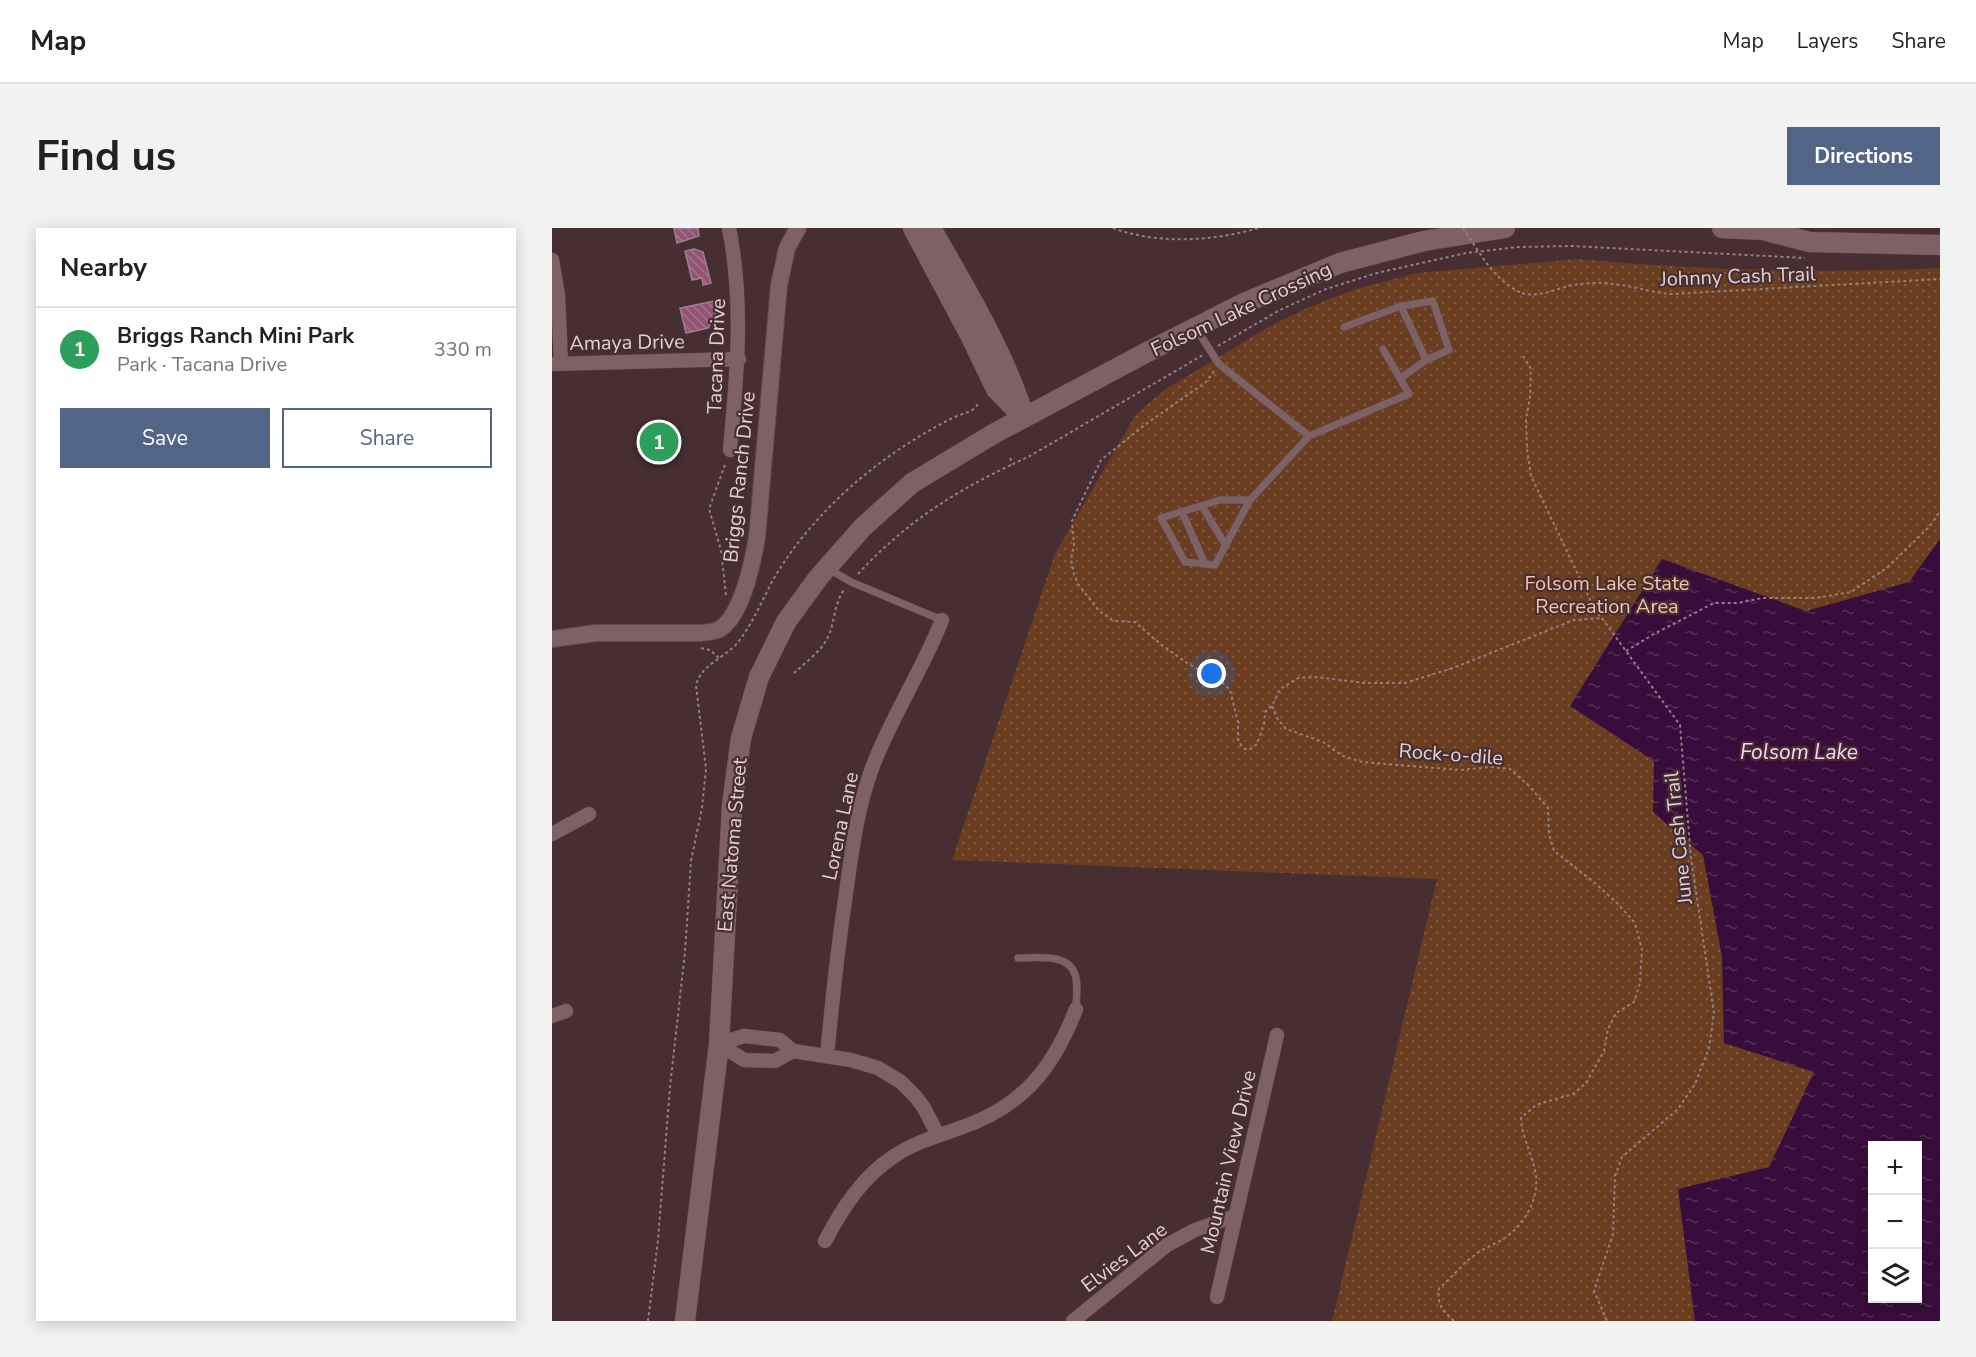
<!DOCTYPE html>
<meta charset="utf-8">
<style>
:root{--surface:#fff;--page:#f2f2f2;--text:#202124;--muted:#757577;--line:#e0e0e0;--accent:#536586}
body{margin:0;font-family:"Nunito Sans",sans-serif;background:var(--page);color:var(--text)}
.controls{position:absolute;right:18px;bottom:18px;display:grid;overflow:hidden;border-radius:0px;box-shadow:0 3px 15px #0003}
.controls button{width:54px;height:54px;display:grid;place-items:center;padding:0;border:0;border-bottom:2px solid var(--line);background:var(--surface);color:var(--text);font:30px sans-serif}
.you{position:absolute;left:660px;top:446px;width:21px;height:21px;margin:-15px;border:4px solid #fff;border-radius:50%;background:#1a73e8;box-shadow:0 0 0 9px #1a73e833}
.badge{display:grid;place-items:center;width:39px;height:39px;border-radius:50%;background:var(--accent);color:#fff;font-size:20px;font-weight:700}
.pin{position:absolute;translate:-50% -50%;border:3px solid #fff;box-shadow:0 2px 6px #0006}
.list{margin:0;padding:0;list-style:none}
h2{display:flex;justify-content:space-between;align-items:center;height:78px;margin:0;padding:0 24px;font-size:26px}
h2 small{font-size:20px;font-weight:400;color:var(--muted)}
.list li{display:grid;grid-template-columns:39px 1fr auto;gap:18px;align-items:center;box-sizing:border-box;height:84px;padding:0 24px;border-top:2px solid var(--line)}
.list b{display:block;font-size:22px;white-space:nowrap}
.list p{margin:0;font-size:20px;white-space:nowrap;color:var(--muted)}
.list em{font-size:20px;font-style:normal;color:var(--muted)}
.actions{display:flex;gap:12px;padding:18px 24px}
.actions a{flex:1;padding:14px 0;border:2px solid var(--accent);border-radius:0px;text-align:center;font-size:21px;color:var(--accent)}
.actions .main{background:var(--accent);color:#fff}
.icon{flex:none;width:33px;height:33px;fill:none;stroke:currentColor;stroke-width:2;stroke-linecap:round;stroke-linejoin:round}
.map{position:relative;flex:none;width:1388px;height:1093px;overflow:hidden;border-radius:0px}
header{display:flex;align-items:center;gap:36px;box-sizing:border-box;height:84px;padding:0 30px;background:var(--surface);border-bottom:2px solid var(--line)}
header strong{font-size:28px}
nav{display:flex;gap:33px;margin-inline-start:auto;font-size:21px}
.intro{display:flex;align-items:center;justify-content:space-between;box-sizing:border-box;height:144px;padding:0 36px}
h1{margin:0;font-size:42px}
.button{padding:15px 27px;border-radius:0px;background:var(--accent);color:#fff;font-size:21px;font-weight:700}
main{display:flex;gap:36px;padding:0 36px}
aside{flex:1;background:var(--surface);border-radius:0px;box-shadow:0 3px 15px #0003}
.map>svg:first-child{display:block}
.green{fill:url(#green-dots);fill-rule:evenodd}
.water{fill:url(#water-ripples);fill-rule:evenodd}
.building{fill:url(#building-back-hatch);stroke:#9b818e;stroke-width:1.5}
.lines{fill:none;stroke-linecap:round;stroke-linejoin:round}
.service-casing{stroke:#5f4a4e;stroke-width:8}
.minor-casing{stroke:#5f4a4e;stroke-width:15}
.tertiary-casing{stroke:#5f4a4e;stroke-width:18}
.secondary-casing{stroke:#5f4a4e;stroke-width:21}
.path{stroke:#948083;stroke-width:2;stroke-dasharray:3 3;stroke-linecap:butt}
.service{stroke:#7d6165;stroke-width:7}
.minor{stroke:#7d6165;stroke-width:14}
.tertiary{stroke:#7d6165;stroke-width:16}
.secondary{stroke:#7d6165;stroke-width:20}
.path-bridge{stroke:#948083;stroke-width:2;stroke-dasharray:3 3;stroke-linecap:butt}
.labels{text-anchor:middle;stroke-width:4.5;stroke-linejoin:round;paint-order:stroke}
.street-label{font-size:20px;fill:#e2d2d4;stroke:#462e32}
.park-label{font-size:20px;fill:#f8c2a4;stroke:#462e32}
.water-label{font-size:21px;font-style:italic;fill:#fcd1fd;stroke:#462e32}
</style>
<header>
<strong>Map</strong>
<nav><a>Map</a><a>Layers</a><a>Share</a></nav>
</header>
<div class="intro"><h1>Find us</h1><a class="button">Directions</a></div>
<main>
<aside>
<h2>Nearby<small></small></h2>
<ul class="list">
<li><span class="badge" style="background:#2e9e5b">1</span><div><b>Briggs Ranch Mini Park</b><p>Park · Tacana Drive</p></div><em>330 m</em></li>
</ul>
<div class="actions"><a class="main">Save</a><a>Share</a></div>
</aside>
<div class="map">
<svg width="1388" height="1093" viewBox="0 0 1388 1093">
<defs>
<pattern id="green-dots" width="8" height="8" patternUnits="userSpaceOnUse" patternTransform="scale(1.5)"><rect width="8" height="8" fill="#6a3d21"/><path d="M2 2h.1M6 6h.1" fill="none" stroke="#7f5840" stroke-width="1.8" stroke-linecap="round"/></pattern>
<pattern id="water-ripples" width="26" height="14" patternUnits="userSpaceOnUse" patternTransform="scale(1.5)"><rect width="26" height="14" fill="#380d3b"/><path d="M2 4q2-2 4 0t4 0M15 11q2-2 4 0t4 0" fill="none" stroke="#542f56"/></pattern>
<pattern id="building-back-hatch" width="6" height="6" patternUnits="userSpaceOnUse" patternTransform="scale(1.5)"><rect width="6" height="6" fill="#925375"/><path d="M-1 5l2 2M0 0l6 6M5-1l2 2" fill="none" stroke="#a6738e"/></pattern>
</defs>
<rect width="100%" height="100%" fill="#462e32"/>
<!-- green -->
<path class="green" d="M 1025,31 C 1146,42 1267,46 1388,40 L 1388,1093 L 780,1093 L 885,651 L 400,632 L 503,326 L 584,186 L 614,161 L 720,97 L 755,80 L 804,61 L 865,45 ZM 1320,918 L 1366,918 L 1366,1070 L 1320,1070 Z"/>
<!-- water -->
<path class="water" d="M 1388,311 L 1388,1093 L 1143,1093 L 1126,961 L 1217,939 L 1262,844 L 1172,815 L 1170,729 L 1151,627 L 1101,584 L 1102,533 L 1018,478 L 1110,331 L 1254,383 L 1357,354 ZM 1320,918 L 1366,918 L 1366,1070 L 1320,1070 Z"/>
<!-- building -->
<path class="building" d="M 122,0 L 146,0 L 147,8 L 125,15 Z
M 142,21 L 151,24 L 159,55 L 151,57 L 150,50 L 140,52 L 133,23 Z
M 163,73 L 165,85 L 156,100 L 134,105 L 128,80 Z"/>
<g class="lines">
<!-- service casing -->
<g class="service-casing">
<path id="service" d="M 849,78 L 881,73 L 897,122 L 874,132
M 792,99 L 849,78 L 874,132 L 849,150
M 645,102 L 667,136 L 757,208 L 857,166 L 831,121
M 698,272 L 668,272 L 609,290 L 633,334 L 663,337 L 698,272 L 757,208
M 650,278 L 674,318
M 630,284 L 653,336
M 277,341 L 299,354 L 390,392
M 466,730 C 482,730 514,725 522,744 C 527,754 524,770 524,781"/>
</g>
<!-- minor casing -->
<g class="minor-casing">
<path id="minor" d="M 177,0 C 192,76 185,146 178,222
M 0,32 L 6,67 L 9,135
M 0,136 L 187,131
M 0,606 L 37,586
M 0,788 L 14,783
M 167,816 L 192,808 L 228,812 L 241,823 L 299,832 L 326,840 L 349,854 L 364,869 L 372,880 L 386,907
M 167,816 L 192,832 L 223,833 L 241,823
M 275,828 C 280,773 286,719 294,665 C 300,622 305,581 320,540 C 339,489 370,443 390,392
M 273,1013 C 290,981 310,949 341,929 C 361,915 385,908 408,900 C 470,879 501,841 524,781
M 665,1069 L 725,807
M 521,1093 L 615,1017 L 643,1002 L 683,988"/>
</g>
<!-- tertiary casing -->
<g class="tertiary-casing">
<path id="tertiary" d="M 0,411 L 44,405 L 149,405 C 155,404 163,404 168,401 C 190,387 201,333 205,309 L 227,57 L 235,20 L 246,0"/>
</g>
<!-- secondary casing -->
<g class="secondary-casing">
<path id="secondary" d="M 361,0 L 418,107 L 444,161 L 472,190
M 379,0 C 413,60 450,120 471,185
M 1170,0 L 1211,2 L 1258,14 L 1388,17
M 133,1093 L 167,816 L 180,577 L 189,510 L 207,449 L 234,394 L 266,350 L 311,299 L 360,255 L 443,205 L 601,121 L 692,75 L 788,35 L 872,13 L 953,0"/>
</g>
<!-- path -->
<path class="path" d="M 561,0 C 606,17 661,13 707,0
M 970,65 C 990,71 1009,57 1029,56 C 1039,55 1051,54 1061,56 C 1082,58 1100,65 1121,66 L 1388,51
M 666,118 L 726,83 L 774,61 L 825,45 L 914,25 L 966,19 L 1020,18 L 1253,30
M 971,128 L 979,141 L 978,169 L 974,192 L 975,221 L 979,248 L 1041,378 L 1128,497 L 1139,630 L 1162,785 L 1157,820 L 1143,856 L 1126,881 L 1070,929 L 1063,948 L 1061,1006 L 1042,1063 L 1055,1093
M 662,143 L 654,154 L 594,196 L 549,232 L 520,293 L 522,317 L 519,331 L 522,346 L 526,356 L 547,383 L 562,393 L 583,394 L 607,415 L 635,435 L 672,456 L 678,462 L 686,494 L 686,511 L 689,517 L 693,521 L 699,521 L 705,516 L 712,496 L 713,484 L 720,478 L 728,461 L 746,450 L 765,449 L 813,455 L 853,455 L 901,440 L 1022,392 L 1050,390
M 458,230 L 461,236 L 478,228 L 651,127
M 306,346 C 352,296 400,265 461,236
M 174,367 L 169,322 L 157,281 L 174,234
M 149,420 L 158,422 L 167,430
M 1074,423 L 1102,406 L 1162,375 L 1186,375 L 1210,370 L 1264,370 L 1299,364 L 1336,339 L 1378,298 L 1388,283
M 242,445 C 254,434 270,423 277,407 C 283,392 282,376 292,362
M 720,478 L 725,490 L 734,501 L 771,514 L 791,528 L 810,534 L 908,542 L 939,539 L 958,541 L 977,558 L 996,580 L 997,606 L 1002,623 L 1043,655 L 1066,676 L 1083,695 L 1090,722 L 1088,755 L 1082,774 L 1064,785 L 1056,801 L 1052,823 L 1034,855 L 1021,866 L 984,877 L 969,890 C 970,910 981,928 984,948 C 987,973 970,1001 948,1013 C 938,1018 929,1022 920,1029 C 908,1038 899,1051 887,1060 C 885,1078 890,1081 902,1093
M 96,1093 L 106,1012 L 118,859 L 133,724 L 139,633 L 150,580 L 154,541 L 144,457 C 150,435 174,430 187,413 C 203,392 212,367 225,345 C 250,305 283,270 320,241 C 346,221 375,202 405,188 C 415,184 422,184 427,174"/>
<!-- service -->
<use href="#service" class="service"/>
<!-- minor -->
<use href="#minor" class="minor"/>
<!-- tertiary -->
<use href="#tertiary" class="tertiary"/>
<!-- secondary -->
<use href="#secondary" class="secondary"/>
<!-- path-bridge -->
<path class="path-bridge" d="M 911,0 C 928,25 942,53 970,65"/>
</g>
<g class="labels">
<!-- street labels -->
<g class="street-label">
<text transform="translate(1186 48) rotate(-2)" y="7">Johnny Cash Trail</text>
<text transform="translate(689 81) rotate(-25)" y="7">Folsom Lake Crossing</text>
<text transform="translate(75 114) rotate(-1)" y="7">Amaya Drive</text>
<text transform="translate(164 128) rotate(-88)" y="7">Tacana Drive</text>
<text transform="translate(187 249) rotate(-84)" y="7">Briggs Ranch Drive</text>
<text transform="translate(899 526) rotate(4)" y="7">Rock-o-dile</text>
<text transform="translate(288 598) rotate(-78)" y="7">Lorena Lane</text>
<text transform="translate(1126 610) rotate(-96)" y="7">June Cash Trail</text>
<text transform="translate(180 617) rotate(-85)" y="7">East Natoma Street</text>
<text transform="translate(676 934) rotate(-77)" y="7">Mountain View Drive</text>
<text transform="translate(572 1029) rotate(-37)" y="7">Elvies Lane</text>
</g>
<!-- park labels -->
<g class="park-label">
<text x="1055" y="362">Folsom Lake State<tspan x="1055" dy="23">Recreation Area</tspan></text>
</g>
<!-- water labels -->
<g class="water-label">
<text x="1247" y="531">Folsom Lake</text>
</g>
</g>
</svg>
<div class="controls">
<button>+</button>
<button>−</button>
<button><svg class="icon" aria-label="layers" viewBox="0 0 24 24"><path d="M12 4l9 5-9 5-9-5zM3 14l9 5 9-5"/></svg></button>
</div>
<div class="you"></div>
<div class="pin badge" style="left:107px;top:214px;background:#2e9e5b">1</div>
</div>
</main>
